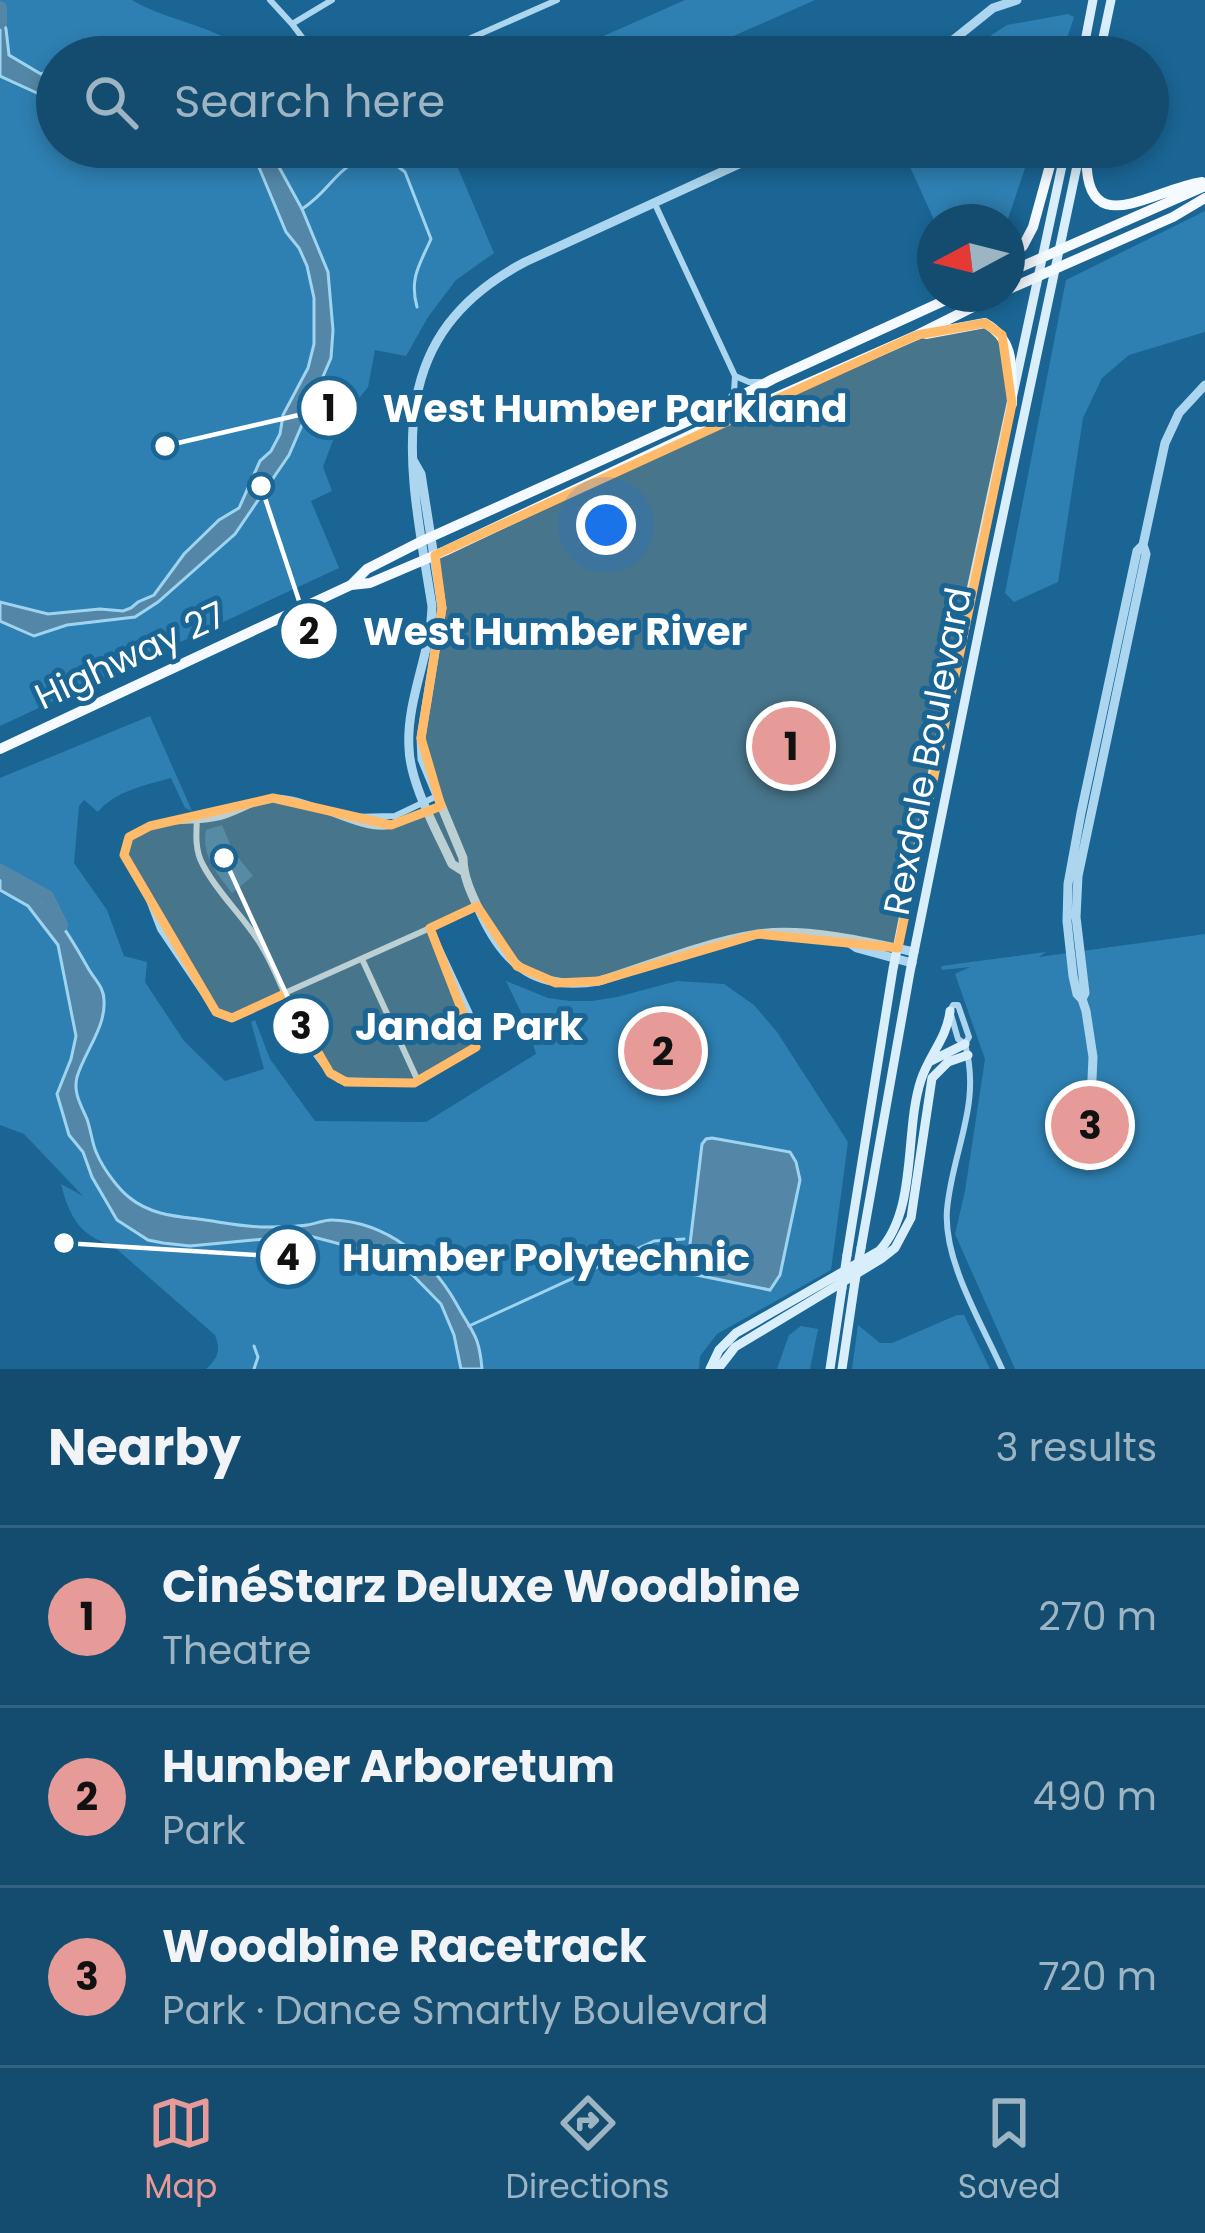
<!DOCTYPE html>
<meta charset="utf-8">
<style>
:root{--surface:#144c6f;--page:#215677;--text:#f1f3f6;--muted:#9db4c3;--line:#336382;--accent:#e69b98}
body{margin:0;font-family:Poppins,sans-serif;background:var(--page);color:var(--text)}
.compass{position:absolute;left:917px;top:204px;width:108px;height:108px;border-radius:50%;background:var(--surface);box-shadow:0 6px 18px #0003;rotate:263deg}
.you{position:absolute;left:606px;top:525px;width:42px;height:42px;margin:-30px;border:9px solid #fff;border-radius:50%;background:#1a73e8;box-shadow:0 0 0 18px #1a73e833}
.badge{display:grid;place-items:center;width:78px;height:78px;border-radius:50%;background:var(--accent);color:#111;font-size:39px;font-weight:700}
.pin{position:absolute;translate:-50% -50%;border:6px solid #fff;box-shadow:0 3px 12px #0006}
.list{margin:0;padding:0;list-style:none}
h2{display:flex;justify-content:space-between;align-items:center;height:156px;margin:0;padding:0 48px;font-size:51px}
h2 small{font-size:39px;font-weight:400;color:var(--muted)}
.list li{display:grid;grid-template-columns:78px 1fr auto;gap:36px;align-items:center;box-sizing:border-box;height:180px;padding:0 48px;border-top:3px solid var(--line)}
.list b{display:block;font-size:45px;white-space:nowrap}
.list p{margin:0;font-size:39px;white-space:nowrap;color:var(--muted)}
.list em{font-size:39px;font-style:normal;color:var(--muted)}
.icon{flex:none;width:66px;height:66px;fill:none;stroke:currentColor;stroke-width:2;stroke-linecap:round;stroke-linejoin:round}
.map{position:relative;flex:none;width:1205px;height:1369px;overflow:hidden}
.search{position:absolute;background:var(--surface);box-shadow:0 6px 18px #0003;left:36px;right:36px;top:36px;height:132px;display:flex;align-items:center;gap:30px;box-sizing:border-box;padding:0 42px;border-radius:66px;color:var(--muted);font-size:45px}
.sheet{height:696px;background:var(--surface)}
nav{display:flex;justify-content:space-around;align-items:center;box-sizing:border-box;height:168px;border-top:3px solid var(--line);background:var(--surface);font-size:33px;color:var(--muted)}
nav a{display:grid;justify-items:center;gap:6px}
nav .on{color:var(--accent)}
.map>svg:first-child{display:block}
.green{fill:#2e80b2}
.water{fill:#5487a7;stroke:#9fd4f1;stroke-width:3}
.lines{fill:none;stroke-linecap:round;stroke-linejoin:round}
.stream{stroke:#9fd4f1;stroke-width:3}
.river{stroke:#5487a7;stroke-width:14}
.minor{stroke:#acd6ef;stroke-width:6}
.tertiary{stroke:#acd6ef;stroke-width:9}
.secondary{stroke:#d9eefb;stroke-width:9}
.primary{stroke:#f4faff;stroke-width:10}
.secondary-bridge{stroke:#d9eefb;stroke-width:9}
.marked{fill:#ffba6a;fill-opacity:0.2;stroke:#ffba6a;stroke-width:9;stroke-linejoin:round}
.labels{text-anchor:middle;stroke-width:10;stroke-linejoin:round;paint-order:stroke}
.street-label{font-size:36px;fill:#fff;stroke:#1a6594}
.leader{fill:none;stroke:#fff;stroke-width:4.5}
.callout-dot{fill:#fff;stroke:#1a6594;stroke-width:4.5}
.mark-label{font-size:36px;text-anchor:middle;font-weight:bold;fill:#111}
.callout-label{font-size:39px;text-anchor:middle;font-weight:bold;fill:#fff;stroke:#1a6594;stroke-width:10;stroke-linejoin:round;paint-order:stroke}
</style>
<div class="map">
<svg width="1205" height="1369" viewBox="0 0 1205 1369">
<rect width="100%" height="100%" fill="#1a6594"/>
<!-- green -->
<path class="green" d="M 0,0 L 132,0 C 165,21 228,28 252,57 L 57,57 L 57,147 L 484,147 L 455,161 L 494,253 L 456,280 L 428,317 L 406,356 L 375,350 L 368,387 L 339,424 L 323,467 L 332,491 L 311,501 L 339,568 L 0,726 Z
M 685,0 L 815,0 L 686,57 L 556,57 Z
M 1068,14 L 1074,17 L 1061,57 L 958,57 L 1007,25 Z
M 901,147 L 1032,147 L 1007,222 L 935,222 Z
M 1205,211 L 1205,332 L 1129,355 L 1102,378 L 1083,418 L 1058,582 L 1014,602 L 1005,593 L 1066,280 Z
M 150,716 L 192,811 L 185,808 L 171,778 C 146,785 115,791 98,812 L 84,800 L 79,806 L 74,863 L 107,910 L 124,956 L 147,962 L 145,982 L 184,1041 L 225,1081 L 264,1069 L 251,1022 L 255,1020 L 270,1059 L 315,1121 L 426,1122 L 536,1054 L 528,1027 L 506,981 L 548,998 L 570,1001 L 592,1001 L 617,997 L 677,981 L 724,984 L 754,1005 L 777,1032 L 848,1142 L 831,1270 L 717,1334 L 700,1356 L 699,1369 L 206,1369 C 218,1358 221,1351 215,1335 L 112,1245 C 79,1236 69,1215 61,1184 L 83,1196 L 24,1134 L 0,1125 L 0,778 Z
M 222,825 L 233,851 L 253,876 L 232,893 C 217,873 201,856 206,830 Z
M 1205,934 L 1205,1369 L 1015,1369 L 955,1234 L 965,1191 L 985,1059 L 955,974 L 970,967 L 942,970 L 941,966 L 1046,952 L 1039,957 Z
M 957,1315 L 964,1315 L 990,1369 L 852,1369 L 858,1325 L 880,1343 L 892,1343 Z
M 801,1326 L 818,1329 L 810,1369 L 777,1369 L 789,1335 Z"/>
<!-- water -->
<path class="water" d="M 0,14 L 6,29 L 9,55 L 41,74 L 57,68 L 57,89 L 37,93 L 0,76 Z
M 240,147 L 268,147 L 302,209 L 328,272 L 333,330 L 331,358 L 289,455 L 235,534 L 158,602 L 135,617 L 67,625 L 34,636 L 0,621 L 0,602 L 48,614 L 100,609 L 123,611 L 131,608 L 138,602 L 154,595 L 184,554 L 219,520 L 239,508 L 260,461 L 271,451 L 280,434 L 283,415 L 308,368 L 314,344 L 314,298 L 307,266 L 299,248 L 286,232 L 258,165 L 243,158 Z
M 0,867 C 42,890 65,927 88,968 C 94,979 104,987 104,1000 C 106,1027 85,1051 77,1077 C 73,1093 81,1105 87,1119 C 91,1130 92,1144 97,1154 C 103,1168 118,1189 130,1198 C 150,1214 173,1216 198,1219 C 222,1222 247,1228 271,1227 C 283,1227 295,1227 307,1225 C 316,1224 325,1219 333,1220 C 387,1222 431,1259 456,1303 C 472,1333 479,1333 482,1369 L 461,1369 L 454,1335 L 441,1304 L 397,1259 L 306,1235 L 190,1246 L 163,1243 L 148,1240 L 117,1220 L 92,1177 L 83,1152 L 69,1135 L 57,1094 L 71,1059 L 76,1036 L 58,945 L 28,906 L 0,890 Z
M 712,1138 L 790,1152 L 796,1162 L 800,1180 L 780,1275 L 770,1290 L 692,1274 L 687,1269 L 702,1144 L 706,1139 Z"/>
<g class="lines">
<!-- stream -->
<path class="stream" d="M 302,209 C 338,186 336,156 387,158 L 405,172 L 431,239 C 420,264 409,278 417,307
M 469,1326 L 654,1241 L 684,1239
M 254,1369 L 258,1357 L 254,1346"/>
<!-- river -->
<path class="river" d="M 0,8 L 0,22
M 0,871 L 47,897 L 61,925"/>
<!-- minor -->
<path class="minor" d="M 270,0 L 292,24 L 317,57
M 292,24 L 332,0
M 428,57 L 557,0
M 654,202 L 735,376 L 734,392 L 728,401
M 735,376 L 749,382 L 760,382
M 425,812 C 414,817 402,823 390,826 C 361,832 315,801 282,798 C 260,796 240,812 220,817 C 188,825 159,814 129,837 L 124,855 L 145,890 L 160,929 L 216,1012 L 229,1018 L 477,907
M 349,817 L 395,816 L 437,796
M 197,819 C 196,835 195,851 203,865 C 219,896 248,920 264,950 C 286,988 303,1053 339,1080 L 414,1083 L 476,1047 L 479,1037 L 478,1031 L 430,928
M 362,959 L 418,1081
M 965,1044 L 969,1037 L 958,1005 L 953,1005 L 950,1011 L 958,1039 L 965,1044 C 982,1105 952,1151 947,1210 C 943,1260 982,1324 1002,1369"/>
<!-- tertiary -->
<path class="tertiary" d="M 932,57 L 993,8 L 1017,0
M 413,460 L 421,474 L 442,608 L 421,738 L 422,759 L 463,858 C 463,877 472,895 480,912 C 505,967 537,991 599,981 C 650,965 706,942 758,934 C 803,927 870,942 914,952
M 463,871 L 452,864 C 437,831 410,784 409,748 C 406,700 431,654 432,606 C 410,469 376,340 525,262 L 776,147
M 845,940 L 857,948 L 912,963
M 1082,999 L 1085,993 L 1076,917 L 1078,876 L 1146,554 L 1143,545
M 1087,1166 L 1081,1123 L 1092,1079 L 1093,1057 L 1086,1011 L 1082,999 L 1077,994 L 1073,976 L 1067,921 L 1068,884 L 1081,813 L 1137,551 L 1143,545 L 1165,443 L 1179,413 L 1205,385"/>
<!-- secondary -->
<path class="secondary" d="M 1082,57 L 1093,0
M 1099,57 L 1111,0
M 931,1061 L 965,1044
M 861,1248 L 910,972 L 991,571 L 1081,147
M 847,1255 L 893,969 L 944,716 L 1066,147
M 710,1369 L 719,1350 L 736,1333 L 879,1251 C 918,1210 904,1131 921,1080 C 929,1055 947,1038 950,1011
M 718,1369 L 735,1347 L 881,1259 L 895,1248 L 911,1218 L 932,1078 L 948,1062 L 968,1055
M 830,1369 L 842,1288
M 842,1369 L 855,1281"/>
<!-- primary -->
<path class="primary" d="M 1087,147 C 1080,247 1150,190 1202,182
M 1007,259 L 1023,246 L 1033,227 L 1055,147
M 1007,273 L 1205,186
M 1007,290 L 1173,217 L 1205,198
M 926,334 L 985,323 C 1017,341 1011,371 1012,404
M 351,585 L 370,583 L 445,551 L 697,432 L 917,335 L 999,294
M 0,749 L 351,585 L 367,569 L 422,541 L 724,405 L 773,379 L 959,294"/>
<!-- secondary-bridge -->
<path class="secondary-bridge" d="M 855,1281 L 861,1248
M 842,1288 L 847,1255"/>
</g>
<!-- marked area -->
<path class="marked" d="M 985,323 L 1002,335 L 1012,404 L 898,948 L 758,934 L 599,981 L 556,983 L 517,966 L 477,906 L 430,928 L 476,1047 L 414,1083 L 346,1082 L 330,1073 L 284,994 L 232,1018 L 216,1012 L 124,855 L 129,837 L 150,826 L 273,798 L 391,825 L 441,806 L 421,738 L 442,608 L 435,555 L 917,335 Z"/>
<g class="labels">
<!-- street labels -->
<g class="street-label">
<text transform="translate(130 655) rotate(-25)" y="13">Highway 27</text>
<text transform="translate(927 751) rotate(-79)" y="13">Rexdale Boulevard</text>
</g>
</g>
<!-- callouts -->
<path class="leader" d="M165 446L329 408M261 486L309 631M224 858L301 1026M64 1243L288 1257"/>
<g class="callout-dot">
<circle cx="165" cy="446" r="12"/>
<circle cx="261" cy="486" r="12"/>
<circle cx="224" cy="858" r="12"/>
<circle cx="64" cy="1243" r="12"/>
<circle cx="329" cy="408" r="30"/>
<circle cx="309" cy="631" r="30"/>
<circle cx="301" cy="1026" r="30"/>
<circle cx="288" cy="1257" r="30"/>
</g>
<g class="mark-label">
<text x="329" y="421">1</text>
<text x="309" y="644">2</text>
<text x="301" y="1039">3</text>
<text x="288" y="1270">4</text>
</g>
<g class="callout-label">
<text x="615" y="422">West Humber Parkland</text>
<text x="555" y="645">West Humber River</text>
<text x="469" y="1040">Janda Park</text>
<text x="546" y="1271">Humber Polytechnic</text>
</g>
</svg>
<svg class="compass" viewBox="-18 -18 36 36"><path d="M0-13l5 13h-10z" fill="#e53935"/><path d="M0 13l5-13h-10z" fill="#9db4c3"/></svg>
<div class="you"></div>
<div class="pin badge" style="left:791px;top:746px">1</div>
<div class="pin badge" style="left:663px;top:1051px">2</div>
<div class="pin badge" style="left:1090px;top:1125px">3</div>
<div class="search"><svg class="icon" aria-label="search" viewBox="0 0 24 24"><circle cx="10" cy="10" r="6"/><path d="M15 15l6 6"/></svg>Search here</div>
</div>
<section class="sheet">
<h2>Nearby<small>3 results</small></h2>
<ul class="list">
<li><span class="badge">1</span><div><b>CinéStarz Deluxe Woodbine</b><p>Theatre</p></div><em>270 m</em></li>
<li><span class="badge">2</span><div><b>Humber Arboretum</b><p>Park</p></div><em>490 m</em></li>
<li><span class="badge">3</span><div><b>Woodbine Racetrack</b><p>Park · Dance Smartly Boulevard</p></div><em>720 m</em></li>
</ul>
</section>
<nav>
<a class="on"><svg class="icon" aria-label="map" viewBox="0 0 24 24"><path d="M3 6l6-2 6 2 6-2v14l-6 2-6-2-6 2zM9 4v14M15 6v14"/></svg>Map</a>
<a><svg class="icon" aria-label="directions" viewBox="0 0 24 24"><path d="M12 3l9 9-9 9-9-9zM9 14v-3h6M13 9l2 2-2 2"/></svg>Directions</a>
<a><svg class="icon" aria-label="saved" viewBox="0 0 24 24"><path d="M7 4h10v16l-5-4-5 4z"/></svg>Saved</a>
</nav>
